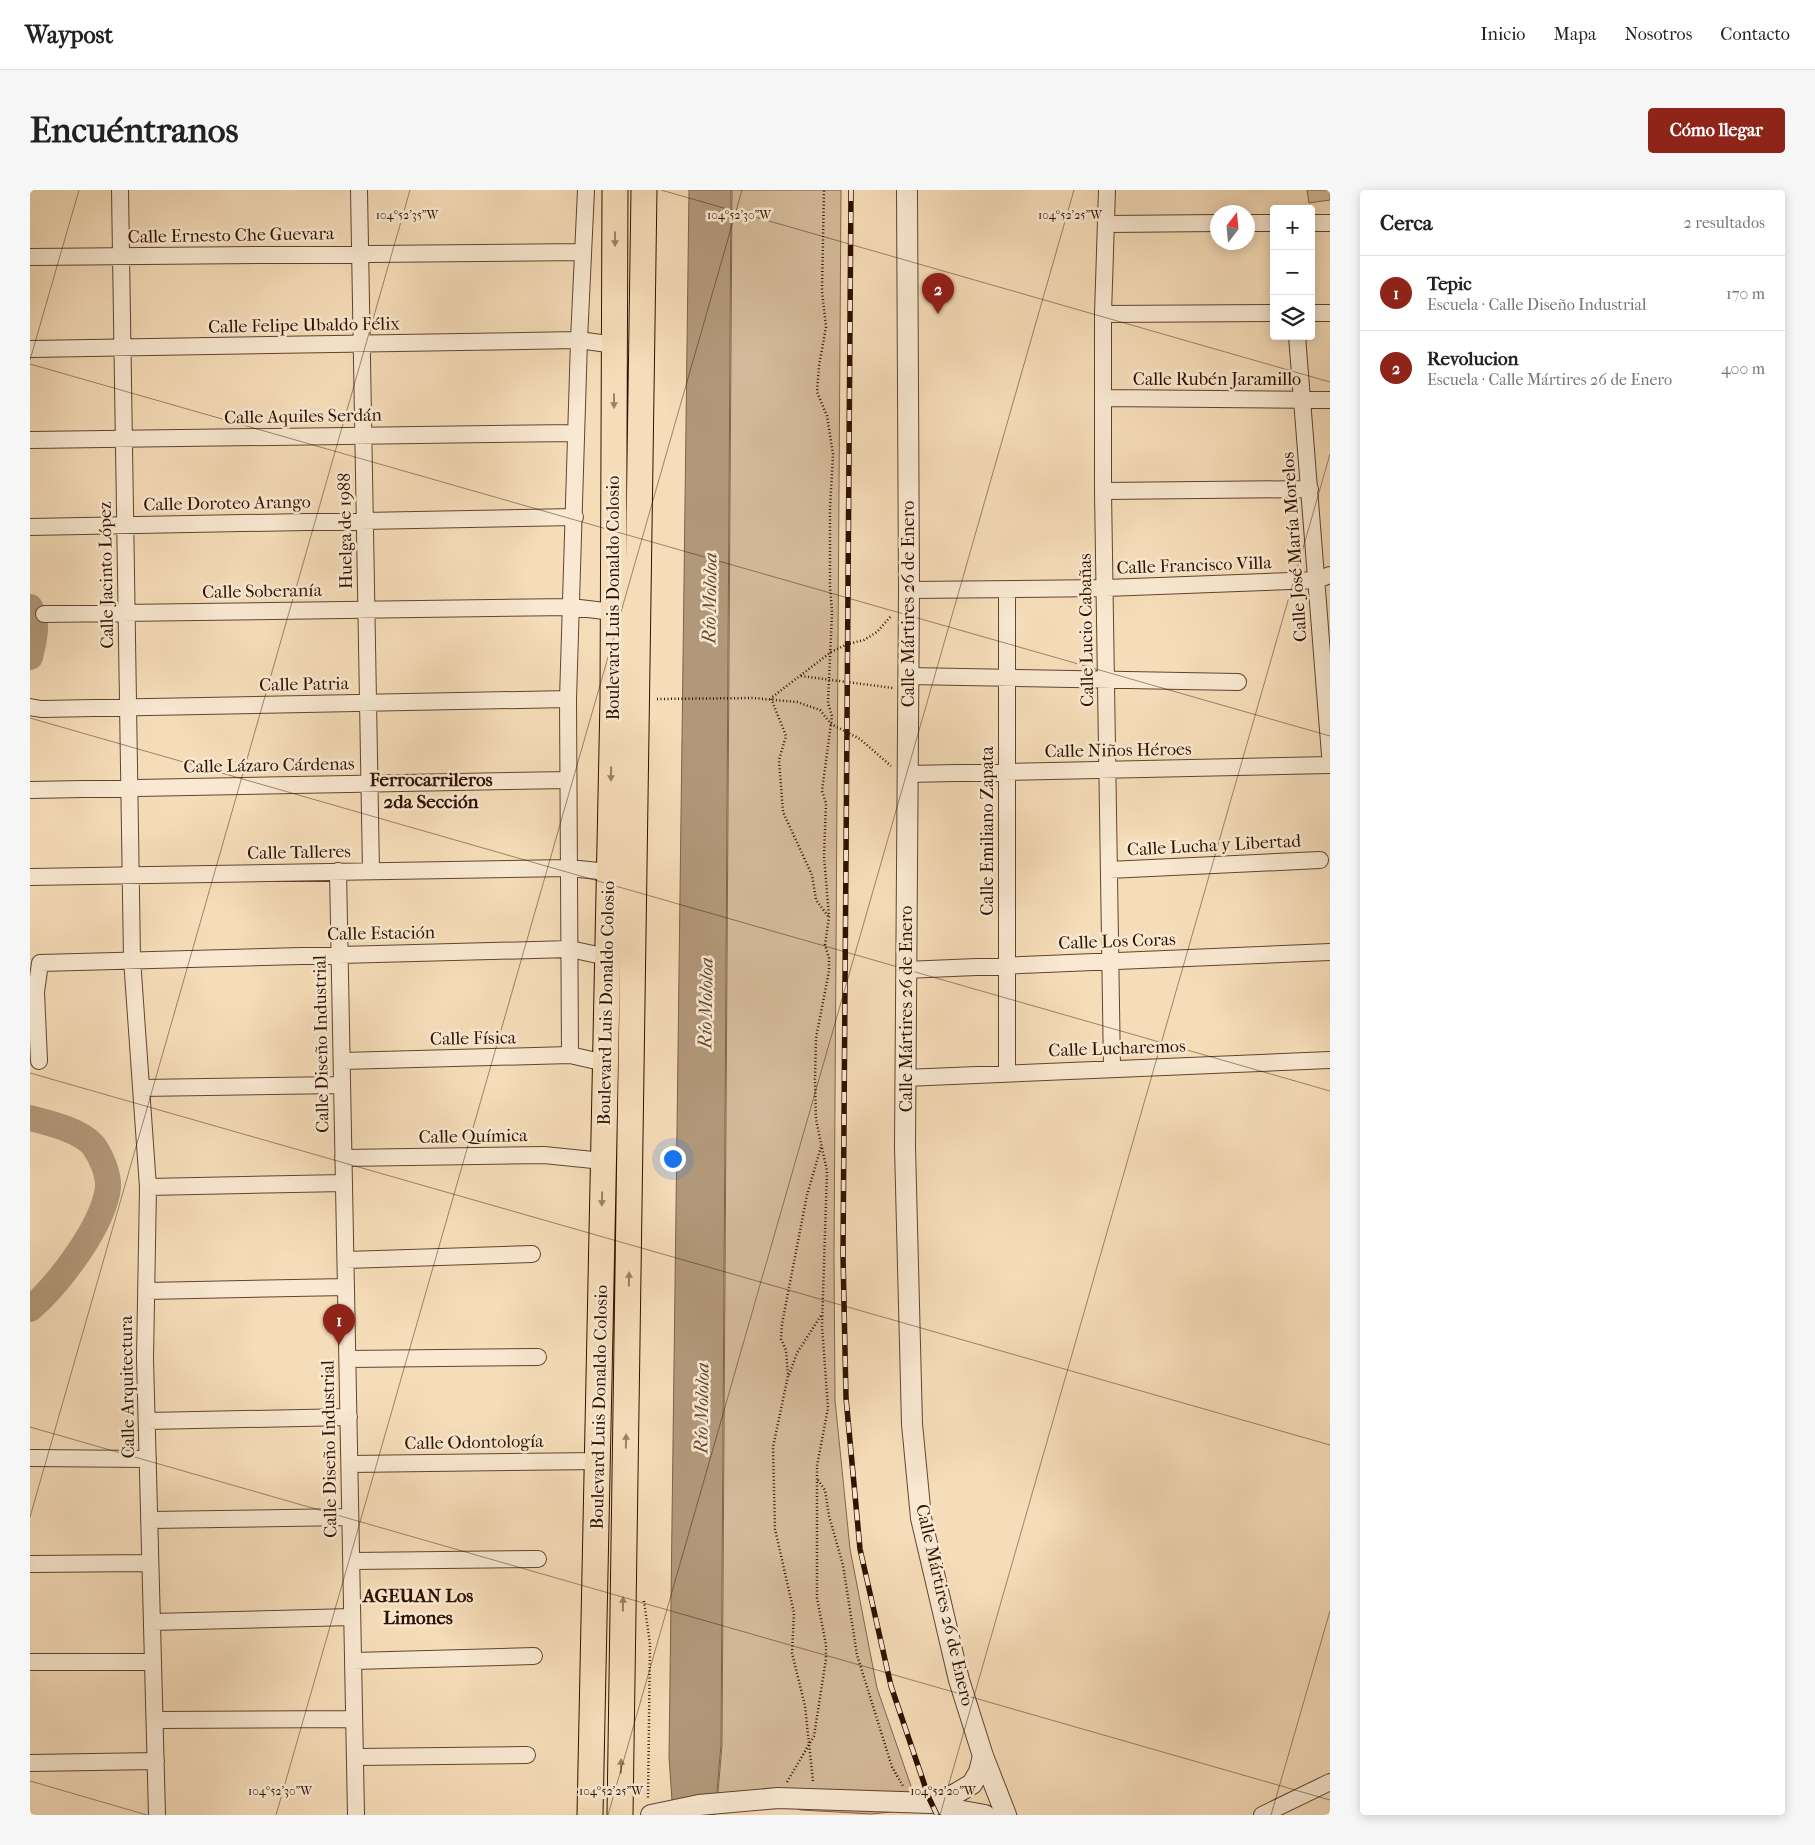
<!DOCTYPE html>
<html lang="es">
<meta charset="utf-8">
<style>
:root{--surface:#fff;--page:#f6f6f6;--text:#222;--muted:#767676;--line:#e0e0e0;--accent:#8f2418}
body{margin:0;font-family:"IM FELL French Canon",serif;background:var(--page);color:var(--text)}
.controls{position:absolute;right:15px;top:15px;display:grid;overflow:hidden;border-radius:5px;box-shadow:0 2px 12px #0003}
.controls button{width:45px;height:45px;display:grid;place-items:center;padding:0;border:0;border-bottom:1px solid var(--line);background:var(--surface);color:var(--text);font:25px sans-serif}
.compass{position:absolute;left:1180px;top:15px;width:45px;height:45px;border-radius:50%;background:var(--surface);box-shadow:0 2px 12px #0003;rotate:16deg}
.you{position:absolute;left:642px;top:968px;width:18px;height:18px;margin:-12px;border:4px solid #fff;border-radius:50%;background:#1a73e8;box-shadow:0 0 0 8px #1a73e833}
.badge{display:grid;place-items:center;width:32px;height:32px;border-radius:50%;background:var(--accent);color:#fff;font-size:16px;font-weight:700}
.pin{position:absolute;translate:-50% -41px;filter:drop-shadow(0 1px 2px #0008)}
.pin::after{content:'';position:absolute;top:26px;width:18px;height:15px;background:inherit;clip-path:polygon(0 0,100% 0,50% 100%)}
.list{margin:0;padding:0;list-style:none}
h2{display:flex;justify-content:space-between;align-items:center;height:65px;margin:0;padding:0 20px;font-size:21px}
h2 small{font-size:16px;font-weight:400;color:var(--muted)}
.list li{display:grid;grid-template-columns:32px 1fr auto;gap:15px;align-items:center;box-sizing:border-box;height:75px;padding:0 20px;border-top:1px solid var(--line)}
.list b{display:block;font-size:19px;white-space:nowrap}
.list p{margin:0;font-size:16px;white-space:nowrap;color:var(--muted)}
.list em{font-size:16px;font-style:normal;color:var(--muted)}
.icon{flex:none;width:28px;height:28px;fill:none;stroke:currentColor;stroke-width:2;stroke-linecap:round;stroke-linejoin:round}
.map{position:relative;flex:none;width:1300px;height:1625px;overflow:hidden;border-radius:5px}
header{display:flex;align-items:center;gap:30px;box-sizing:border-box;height:70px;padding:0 25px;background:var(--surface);border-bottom:1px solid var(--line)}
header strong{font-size:24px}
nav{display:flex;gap:28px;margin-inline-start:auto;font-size:18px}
.intro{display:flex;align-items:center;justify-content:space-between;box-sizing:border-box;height:120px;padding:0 30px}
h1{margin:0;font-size:35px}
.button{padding:12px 22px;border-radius:5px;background:var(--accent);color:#fff;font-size:18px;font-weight:700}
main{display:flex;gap:30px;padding:0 30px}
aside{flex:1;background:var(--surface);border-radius:5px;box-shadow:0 2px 12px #0003}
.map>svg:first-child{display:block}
.green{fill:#d4ba9a;stroke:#82664d}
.water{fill:#b2987a;stroke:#7e6249}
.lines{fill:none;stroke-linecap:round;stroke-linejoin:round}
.river{stroke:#b2987a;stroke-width:26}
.minor-casing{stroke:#61442e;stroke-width:18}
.tertiary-casing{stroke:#61442e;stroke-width:22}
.primary-casing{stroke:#2f1100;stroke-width:27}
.path{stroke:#2f1100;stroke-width:2.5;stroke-dasharray:1 2.5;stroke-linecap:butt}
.minor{stroke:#f9e9d2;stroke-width:16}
.tertiary{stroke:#f9e9d2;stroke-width:20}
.primary{stroke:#f6ddb9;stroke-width:25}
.rail-casing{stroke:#2f1100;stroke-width:5.5}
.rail{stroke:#f9e9d2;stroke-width:4;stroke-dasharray:11;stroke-linecap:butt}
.oneway{fill:#9c8166}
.ticks{fill:none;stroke:#2f1100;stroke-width:1;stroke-opacity:0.45}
.labels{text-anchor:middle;stroke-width:5;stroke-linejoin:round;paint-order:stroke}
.street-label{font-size:18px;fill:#2f1100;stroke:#f9e9d2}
.water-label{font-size:19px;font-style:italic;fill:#634731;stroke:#f9e9d2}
.neighbourhood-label{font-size:19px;font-weight:bold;fill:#2f1100;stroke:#f9e9d2}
.ticks-label{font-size:12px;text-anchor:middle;fill:#2f1100;stroke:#f9e9d2;stroke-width:5;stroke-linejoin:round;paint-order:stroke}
</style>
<header>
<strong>Waypost</strong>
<nav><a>Inicio</a><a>Mapa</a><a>Nosotros</a><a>Contacto</a></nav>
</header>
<div class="intro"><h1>Encuéntranos</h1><a class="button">Cómo llegar</a></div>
<main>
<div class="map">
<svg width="1300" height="1625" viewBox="0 0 1300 1625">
<rect width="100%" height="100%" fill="#f6ddb9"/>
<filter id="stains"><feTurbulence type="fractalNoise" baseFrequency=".004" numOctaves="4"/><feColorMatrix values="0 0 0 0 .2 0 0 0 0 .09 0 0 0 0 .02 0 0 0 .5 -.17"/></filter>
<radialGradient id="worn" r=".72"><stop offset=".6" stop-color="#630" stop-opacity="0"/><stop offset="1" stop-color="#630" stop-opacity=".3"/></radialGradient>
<!-- green -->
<path class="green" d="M 702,0 L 811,0 L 804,1065 L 805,1210 L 820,1359 L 847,1498 L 889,1619 L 841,1624 L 771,1620 L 758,1616 L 687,1615 L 692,1555 Z
M 1277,0 L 1300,0 L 1300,10 L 1279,13 Z"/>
<!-- water -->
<path class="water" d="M 659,0 L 701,0 L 691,1555 L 685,1625 L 643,1625 L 639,1567 Z"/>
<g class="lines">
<!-- river -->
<path class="river" d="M 0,417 C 9,434 4,450 0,467
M 0,928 C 19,933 50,940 63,955 C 71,966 79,984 78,998 C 73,1036 29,1094 0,1119"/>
<!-- minor casing -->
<g class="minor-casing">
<path id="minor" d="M 90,0 L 102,769 L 118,997 L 115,1169 L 127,1625
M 329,0 L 341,681
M 1077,0 L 1073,124 L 1073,301 L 1082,879
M 1218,33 L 1244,33
M 1281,33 L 1300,33
M 1077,34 L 1188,33
M 0,67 L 553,62
M 1281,123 L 1300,123
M 1073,124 L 1244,123
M 1267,146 L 1300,565
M 0,159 L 549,150 L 585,155
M 1073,208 L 1300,210
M 0,250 L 546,243
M 1073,301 L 1280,299
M 0,337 L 545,327
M 879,400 L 1076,398 L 1287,390 L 1300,385
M 977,400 L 977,883
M 14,424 L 541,417 L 583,422
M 878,486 L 1208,492
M 0,517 L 11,519 L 538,509
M 877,584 L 1300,575
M 0,600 L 538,590
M 1079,680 L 1290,670
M 308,681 L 326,1625
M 0,687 L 539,678 L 579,682
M 875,780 L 1300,762
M 0,801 L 6,802 L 10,773 L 540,759 L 577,767
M 6,802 L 9,871
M 540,865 L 538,509 L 549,150 L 556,0
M 312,871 L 540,865 L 575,873
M 875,888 L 1300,870
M 111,898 L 311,895
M 313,968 L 514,965 L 573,971
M 118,997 L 314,993
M 316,1070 L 502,1064
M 116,1101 L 316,1097
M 318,1169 L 508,1167
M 117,1231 L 319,1227
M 0,1268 L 118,1269
M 320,1274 L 568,1271
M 119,1330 L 320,1327
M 322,1371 L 508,1369
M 0,1374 L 120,1373
M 122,1432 L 322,1427
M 324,1471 L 504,1466
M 0,1472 L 123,1472
M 125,1530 L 324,1529
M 326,1567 L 497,1565
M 0,1573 L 126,1571
M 1232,1625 L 1300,1592"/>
</g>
<!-- tertiary casing -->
<g class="tertiary-casing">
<path id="tertiary" d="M 877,0 L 879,400 L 875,957 L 882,1234 L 891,1328 L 929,1490 L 953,1566 L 976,1625
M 905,1612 L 927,1620 L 955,1625
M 621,1625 L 669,1615 L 748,1608 L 901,1613 L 925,1604 L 942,1594 L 949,1582 L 953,1566"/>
</g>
<!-- primary casing -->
<g class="primary-casing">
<path id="primary" d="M 560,1625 L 583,509 L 585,0
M 590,1625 L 614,0"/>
</g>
<!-- path -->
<path class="path" d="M 771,486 L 863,498
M 627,509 L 723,508 L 767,512 L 790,520 L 801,534 L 830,549 L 861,576
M 798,726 L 786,710 L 782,685 L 753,622 L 749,570 L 756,546 L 741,508 L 801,462 L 818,454 L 834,450 L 847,442 L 861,426
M 759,1185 L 767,1163 L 792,1124
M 788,1290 L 795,1300 L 799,1326 L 813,1375 L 827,1465 L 862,1577 L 873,1596
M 614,1411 L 620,1454 L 618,1610
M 783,1591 L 775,1516 L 762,1463 L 764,1423 L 745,1339 L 743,1257 L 758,1186 L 756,1160 L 751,1149 L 752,1134 L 777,1005 L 791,957
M 757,1592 L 784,1546 L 796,1469 L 796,1455 L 787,1408 L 787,1276 L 798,1218 L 792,1136 L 797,981 L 786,930 L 785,889 L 786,848 L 799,781 L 799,768 L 795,755 L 799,727 L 794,666 L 796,613 L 792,601 L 802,526 L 798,513 L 802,422 L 800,396 L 800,318 L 803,264 L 797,226 L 787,202 L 789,176 L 796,137 L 792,101 L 794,0"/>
<!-- minor -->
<use href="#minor" class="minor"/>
<!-- tertiary -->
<use href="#tertiary" class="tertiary"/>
<!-- primary -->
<use href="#primary" class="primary"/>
<!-- rail casing -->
<g class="rail-casing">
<path id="rail" d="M 821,0 L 813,1065 L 816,1208 L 830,1359 L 861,1496 L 899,1608 L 907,1625"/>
</g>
<!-- rail -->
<use href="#rail" class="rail"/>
</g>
<!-- one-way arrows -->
<defs><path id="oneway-solid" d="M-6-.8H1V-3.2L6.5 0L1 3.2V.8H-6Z" transform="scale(1.25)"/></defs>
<g class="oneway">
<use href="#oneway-solid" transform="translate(585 49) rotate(90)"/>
<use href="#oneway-solid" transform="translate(584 211) rotate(90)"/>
<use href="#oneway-solid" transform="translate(581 584) rotate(91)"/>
<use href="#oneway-solid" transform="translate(572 1009) rotate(91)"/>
<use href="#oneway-solid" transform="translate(599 1089) rotate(-89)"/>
<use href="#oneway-solid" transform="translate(596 1251) rotate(-89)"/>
<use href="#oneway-solid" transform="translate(593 1414) rotate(-89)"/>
<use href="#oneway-solid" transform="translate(591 1576) rotate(-89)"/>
</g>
<!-- ticks -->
<path class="ticks" d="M 631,0 L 1300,192M 0,170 L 49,0M 0,174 L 1300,546M 0,528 L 1300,901M 0,883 L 1300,1255M 0,1237 L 1300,1610M 0,1327 L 380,0M 0,1591 L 117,1625M 246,1625 L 712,0M 578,1625 L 1044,0M 910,1625 L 1300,264M 1241,1625 L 1300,1421"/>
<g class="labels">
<!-- street labels -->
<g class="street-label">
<text transform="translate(201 45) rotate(-1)" y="6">Calle Ernesto Che Guevara</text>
<text transform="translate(274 135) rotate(-1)" y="6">Calle Felipe Ubaldo Félix</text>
<text x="1187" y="195">Calle Rubén Jaramillo</text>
<text transform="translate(273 226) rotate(-1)" y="6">Calle Aquiles Serdán</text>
<text transform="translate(197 313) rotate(-1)" y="6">Calle Doroteo Arango</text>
<text transform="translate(315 341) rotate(-91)" y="6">Huelga de 1988</text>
<text transform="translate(1264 357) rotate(-94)" y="6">Calle José María Morelos</text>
<text transform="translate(1164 375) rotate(-2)" y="6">Calle Francisco Villa</text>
<text transform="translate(76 385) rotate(-91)" y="6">Calle Jacinto López</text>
<text transform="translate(232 401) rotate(-1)" y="6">Calle Soberanía</text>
<text transform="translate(583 408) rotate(-90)" y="6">Boulevard Luis Donaldo Colosio</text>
<text transform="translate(878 414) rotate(-90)" y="6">Calle Mártires 26 de Enero</text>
<text transform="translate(1056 440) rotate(-91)" y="6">Calle Lucio Cabañas</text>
<text transform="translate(274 494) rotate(-1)" y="6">Calle Patria</text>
<text transform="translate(1088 560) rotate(-1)" y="6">Calle Niños Héroes</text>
<text transform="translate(239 575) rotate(-1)" y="6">Calle Lázaro Cárdenas</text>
<text transform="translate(957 641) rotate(-90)" y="6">Calle Emiliano Zapata</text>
<text transform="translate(1184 655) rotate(-3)" y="6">Calle Lucha y Libertad</text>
<text transform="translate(269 662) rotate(-1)" y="6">Calle Talleres</text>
<text transform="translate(351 743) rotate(-1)" y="6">Calle Estación</text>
<text transform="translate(1087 751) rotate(-2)" y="6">Calle Los Coras</text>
<text transform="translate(576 813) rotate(-89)" y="6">Boulevard Luis Donaldo Colosio</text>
<text transform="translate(876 819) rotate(-90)" y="6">Calle Mártires 26 de Enero</text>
<text transform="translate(443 848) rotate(-1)" y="6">Calle Física</text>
<text transform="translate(291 854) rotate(-91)" y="6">Calle Diseño Industrial</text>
<text transform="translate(1087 858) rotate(-2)" y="6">Calle Lucharemos</text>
<text transform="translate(443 946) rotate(-1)" y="6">Calle Química</text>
<text transform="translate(97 1197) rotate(-91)" y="6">Calle Arquitectura</text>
<text transform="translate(569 1217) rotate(-89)" y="6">Boulevard Luis Donaldo Colosio</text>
<text transform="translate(444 1252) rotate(-1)" y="6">Calle Odontología</text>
<text transform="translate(299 1259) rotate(-91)" y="6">Calle Diseño Industrial</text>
<text transform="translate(915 1415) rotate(77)" y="6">Calle Mártires 26 de Enero</text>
</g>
<!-- water labels -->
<g class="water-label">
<text transform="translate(679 408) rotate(-89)" y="7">Río Mololoa</text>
<text transform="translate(675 813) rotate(-89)" y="7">Río Mololoa</text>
<text transform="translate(671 1218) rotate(-89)" y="7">Río Mololoa</text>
</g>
<!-- neighbourhood labels -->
<g class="neighbourhood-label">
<text x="401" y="596">Ferrocarrileros<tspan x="401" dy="22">2da Sección</tspan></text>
<text x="388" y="1412">AGEUAN Los<tspan x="388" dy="22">Limones</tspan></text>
</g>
</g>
<g class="ticks-label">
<text x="377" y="29">104°52'35"W</text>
<text x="709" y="29">104°52'30"W</text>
<text x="1040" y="29">104°52'25"W</text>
<text x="250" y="1605">104°52'30"W</text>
<text x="581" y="1605">104°52'25"W</text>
<text x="913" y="1605">104°52'20"W</text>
</g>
<rect width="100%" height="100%" filter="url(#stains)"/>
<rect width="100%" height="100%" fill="url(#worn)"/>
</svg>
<div class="controls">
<button>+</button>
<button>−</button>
<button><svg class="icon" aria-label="layers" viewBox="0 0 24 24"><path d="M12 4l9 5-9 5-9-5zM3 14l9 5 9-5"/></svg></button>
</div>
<svg class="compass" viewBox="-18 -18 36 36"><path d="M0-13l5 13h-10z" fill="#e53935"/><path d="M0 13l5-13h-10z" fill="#767676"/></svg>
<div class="you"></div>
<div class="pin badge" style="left:309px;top:1155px">1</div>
<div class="pin badge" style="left:908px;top:124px">2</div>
</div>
<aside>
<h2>Cerca<small>2 resultados</small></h2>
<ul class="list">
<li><span class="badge">1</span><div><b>Tepic</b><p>Escuela · Calle Diseño Industrial</p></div><em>170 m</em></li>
<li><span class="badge">2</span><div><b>Revolucion</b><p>Escuela · Calle Mártires 26 de Enero</p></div><em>400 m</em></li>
</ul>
</aside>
</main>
